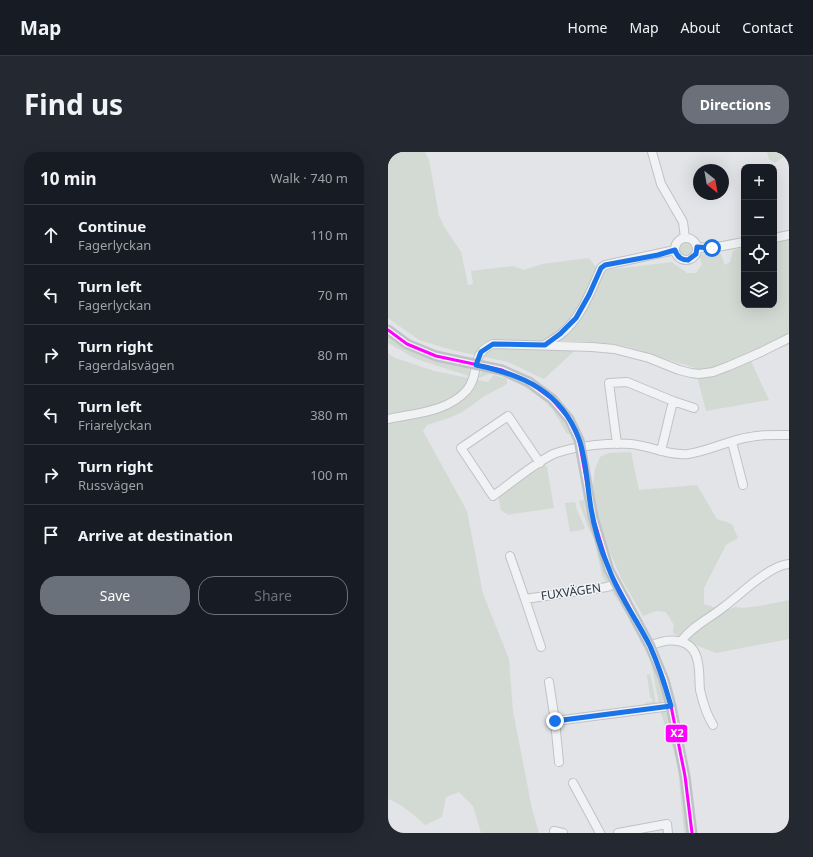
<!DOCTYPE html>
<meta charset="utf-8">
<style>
:root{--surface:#171b24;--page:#242831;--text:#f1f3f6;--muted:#9ea1a6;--line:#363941;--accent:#6a717a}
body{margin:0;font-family:"Noto Sans",sans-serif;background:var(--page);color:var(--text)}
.controls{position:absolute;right:12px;top:12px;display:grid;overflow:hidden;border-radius:8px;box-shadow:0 4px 16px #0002}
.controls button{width:36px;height:36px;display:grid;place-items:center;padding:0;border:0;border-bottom:1px solid var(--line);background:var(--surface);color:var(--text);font:20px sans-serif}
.compass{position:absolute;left:305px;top:12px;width:36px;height:36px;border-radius:50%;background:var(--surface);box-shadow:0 4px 16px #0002;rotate:149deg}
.stop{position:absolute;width:12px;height:12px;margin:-9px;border:3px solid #1a73e8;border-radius:50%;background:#fff}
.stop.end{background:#1a73e8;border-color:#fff;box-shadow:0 1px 4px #0008}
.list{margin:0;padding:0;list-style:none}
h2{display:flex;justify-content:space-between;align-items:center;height:52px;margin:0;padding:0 16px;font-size:17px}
h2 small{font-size:13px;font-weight:400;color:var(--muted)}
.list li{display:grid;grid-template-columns:26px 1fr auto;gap:12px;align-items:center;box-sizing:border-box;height:60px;padding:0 16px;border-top:1px solid var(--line)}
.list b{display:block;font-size:15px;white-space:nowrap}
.list p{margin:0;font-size:13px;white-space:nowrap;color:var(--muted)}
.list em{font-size:13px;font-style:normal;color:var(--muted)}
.actions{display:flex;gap:8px;padding:12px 16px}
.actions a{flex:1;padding:9px 0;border:1px solid var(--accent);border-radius:16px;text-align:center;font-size:14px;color:var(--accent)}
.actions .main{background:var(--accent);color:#fff}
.icon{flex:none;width:22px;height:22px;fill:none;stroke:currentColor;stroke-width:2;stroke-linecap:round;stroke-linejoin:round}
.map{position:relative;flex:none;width:401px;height:681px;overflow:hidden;border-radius:16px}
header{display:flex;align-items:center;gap:24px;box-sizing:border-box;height:56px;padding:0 20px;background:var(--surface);border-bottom:1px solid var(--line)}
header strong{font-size:19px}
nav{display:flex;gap:22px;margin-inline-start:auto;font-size:14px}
.intro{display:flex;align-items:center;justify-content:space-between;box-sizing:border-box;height:96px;padding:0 24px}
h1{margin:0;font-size:28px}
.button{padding:10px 18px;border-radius:16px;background:var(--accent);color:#fff;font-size:14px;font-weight:700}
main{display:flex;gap:24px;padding:0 24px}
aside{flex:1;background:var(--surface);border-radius:16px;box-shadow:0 4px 16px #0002}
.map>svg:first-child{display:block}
.green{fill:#d3dad3}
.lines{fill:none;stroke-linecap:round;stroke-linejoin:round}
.street-casing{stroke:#c0c2c5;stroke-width:10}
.street{stroke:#f1f2f4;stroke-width:8}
.secondary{stroke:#c0c3c5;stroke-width:11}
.bus-1-casing{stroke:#f0f3f6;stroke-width:6}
.bus-1{stroke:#f0f;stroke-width:3}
.route{stroke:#1a73e8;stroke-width:5}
.labels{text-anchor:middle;stroke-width:3;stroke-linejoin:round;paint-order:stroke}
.street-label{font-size:12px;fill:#2a333f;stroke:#f0f3f6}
.line-badge{stroke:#f0f3f6;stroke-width:1.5}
.badge-label{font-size:11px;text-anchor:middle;font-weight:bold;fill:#fff}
</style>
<header>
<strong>Map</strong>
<nav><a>Home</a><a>Map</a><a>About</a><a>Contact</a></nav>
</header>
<div class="intro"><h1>Find us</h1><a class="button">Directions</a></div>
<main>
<aside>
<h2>10 min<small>Walk · 740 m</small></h2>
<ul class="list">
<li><svg class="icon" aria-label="ahead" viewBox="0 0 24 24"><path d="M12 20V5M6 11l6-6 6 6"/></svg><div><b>Continue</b><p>Fagerlyckan</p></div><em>110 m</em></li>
<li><svg class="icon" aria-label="left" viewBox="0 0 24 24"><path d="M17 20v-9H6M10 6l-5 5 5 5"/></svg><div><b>Turn left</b><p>Fagerlyckan</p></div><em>70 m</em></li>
<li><svg class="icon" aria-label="right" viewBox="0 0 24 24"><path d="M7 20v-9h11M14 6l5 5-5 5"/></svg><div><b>Turn right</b><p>Fagerdalsvägen</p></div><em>80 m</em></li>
<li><svg class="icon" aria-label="left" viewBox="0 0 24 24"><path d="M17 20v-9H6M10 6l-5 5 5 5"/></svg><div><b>Turn left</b><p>Friarelyckan</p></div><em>380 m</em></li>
<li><svg class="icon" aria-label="right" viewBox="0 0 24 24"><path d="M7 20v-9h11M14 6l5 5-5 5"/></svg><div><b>Turn right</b><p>Russvägen</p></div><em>100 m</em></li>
<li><svg class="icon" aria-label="arrive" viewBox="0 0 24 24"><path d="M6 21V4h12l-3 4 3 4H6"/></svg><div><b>Arrive at destination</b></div></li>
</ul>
<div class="actions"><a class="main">Save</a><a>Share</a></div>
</aside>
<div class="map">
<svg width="401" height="681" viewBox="0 0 401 681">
<rect width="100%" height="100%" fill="#e2e4e7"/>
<!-- green -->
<path class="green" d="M 0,0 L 37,0 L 41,8 L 44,24 L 51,64 L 57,76 L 73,100 L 80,133 L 85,132 L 83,119 L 125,114 L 136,118 L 154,112 L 201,106 L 211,119 L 284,110 L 299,121 L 308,121 L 314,112 L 311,103 C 319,102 324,98 331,98 L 337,113 L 342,110 L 345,99 L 356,95 L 356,153 L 386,153 L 386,88 L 401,86 L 401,193 L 362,207 L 381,248 L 318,259 L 307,216 L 237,194 L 196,190 L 156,227 L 120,210 L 64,198 L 31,188 L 0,166 Z
M 379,0 L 401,0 L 401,1 L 387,11 L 381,7 Z
M 296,88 L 301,89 L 306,93 L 306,100 C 301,106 294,106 289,101 L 289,95 Z
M 0,184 L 79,216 L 84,222 L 83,224 L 81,224 L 28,207 L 0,191 Z
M 0,201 L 7,206 L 46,219 L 100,230 L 106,223 L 119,227 L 119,232 L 95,245 L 76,259 L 64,265 L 39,273 L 35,279 L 79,359 L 95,442 L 121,507 L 125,559 L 144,657 L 151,681 L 93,681 L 85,654 L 71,640 L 58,645 L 54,665 L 37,673 C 26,663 14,652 0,647 Z
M 96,219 L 100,219 L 131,228 L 161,250 L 175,268 L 182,282 L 179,282 C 174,273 169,264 163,256 C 153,244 117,220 102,222 C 98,222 95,225 90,226 L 93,221 Z
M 243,300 L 251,338 L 309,333 L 329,367 L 344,372 L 350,386 L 338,393 L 316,436 L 316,452 L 337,459 L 347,455 L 355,456 L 371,454 L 401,448 L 401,487 L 328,501 L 305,492 L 285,481 L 286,473 L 278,460 L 268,459 L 255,464 L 233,426 L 211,375 L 205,332 L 207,317 L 212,305 L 221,301 Z
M 155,312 L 159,315 L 166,356 L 119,363 L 119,361 L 116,361 L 115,359 L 113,359 L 110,342 Z
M 196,348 L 197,358 L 221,428 L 220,431 L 219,431 L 214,424 L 206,386 L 201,378 L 192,353 L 191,349 Z
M 187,350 L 189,358 L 197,376 L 194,378 L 182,380 L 177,351 Z
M 223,438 L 226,438 L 247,473 L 261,506 L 238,461 Z
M 263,510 L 272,532 L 276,548 L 271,552 Z
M 262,522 L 265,535 L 268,553 L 260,554 L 256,551 L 263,550 L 265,548 L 262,545 L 259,523 Z
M 275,558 L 280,561 L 290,605 L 299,681 L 296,681 L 290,617 L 286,599 L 272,559 Z"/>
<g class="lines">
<!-- street casing -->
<g class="street-casing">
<path id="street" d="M 264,0 L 273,32 L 295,70 L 297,86
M287 97a11 11 0 1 1 22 0a11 11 0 1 1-22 0Z
M 386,86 L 401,83
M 309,95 L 324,96 L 356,90
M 157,193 C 162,189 168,186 173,182 C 193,166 203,139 213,116 L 217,113 L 287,98
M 285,249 L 306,256
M 0,267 C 27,261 60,260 79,238 C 93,221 81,202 105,192 L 204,195 L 226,197 L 261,206 L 291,218 L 303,221 L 311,222 L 325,220 L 341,214 L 371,201 L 401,186
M 344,290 L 355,333
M 229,292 L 221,231 L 239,230 L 285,249 L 273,299
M 152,311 L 120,264 L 73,296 L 105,344 C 122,332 150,308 168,301 C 189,294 222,290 243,292 C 263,294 281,304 300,302 C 321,299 341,288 362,285 C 375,282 388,283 401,283
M 122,404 L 137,447
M 293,489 C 307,472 321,467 337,454 C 353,442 382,413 401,412
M 262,494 C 281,485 306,485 310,511 C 312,520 311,529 312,538 C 315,551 318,562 325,573
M 153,495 L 137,447 L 219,435 L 228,431
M 161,530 L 167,569 L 283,554
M 167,569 L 171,610
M 185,631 L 212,681
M 166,679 L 175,681
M 230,681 L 279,672 L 280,681"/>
</g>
<!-- street -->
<use href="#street" class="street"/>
<!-- secondary -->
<path class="secondary" d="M 0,178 L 19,192 L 48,204 L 114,218 L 141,230 L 164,247 L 181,267 L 191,288 L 205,365 L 221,418 L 262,494 L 276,528 L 283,554 L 297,624 L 304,681"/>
<!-- bus-1 casing -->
<g class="bus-1-casing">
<path id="bus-1" d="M 0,178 L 19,192 L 48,204 L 114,218 L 141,230 L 164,247 L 181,267 L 191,288 L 205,365 L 221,418 L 262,494 L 276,528 L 283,554 L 297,624 L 304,681"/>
</g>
<!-- bus-1 -->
<use href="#bus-1" class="bus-1"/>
</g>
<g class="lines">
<!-- route -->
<path class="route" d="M 167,569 L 283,554 C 277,533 271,514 262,494 C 249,468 231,444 221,417 C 212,396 205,372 202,350 C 199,330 198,307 191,287 C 173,239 135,223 88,213 L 93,200 L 105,192 L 157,193 L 172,182 L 188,166 L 201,143 L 213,116 L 217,113 L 270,103 L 287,98 C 289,105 293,108 300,108 L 308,102 L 309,95 L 324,96"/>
</g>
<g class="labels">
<!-- street labels -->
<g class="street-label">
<text transform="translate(183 440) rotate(-8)" y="4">FUXVÄGEN</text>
</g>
</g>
<rect class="line-badge" x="277" y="572" width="23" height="19" rx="4" fill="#f0f"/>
<g class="badge-label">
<text x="289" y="585">X2</text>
</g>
</svg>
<div class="controls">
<button>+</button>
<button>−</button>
<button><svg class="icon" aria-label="locate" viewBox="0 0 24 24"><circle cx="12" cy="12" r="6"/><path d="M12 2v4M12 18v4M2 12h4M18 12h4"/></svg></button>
<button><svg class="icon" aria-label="layers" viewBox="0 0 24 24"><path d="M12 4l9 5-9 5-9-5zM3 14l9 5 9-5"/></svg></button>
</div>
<svg class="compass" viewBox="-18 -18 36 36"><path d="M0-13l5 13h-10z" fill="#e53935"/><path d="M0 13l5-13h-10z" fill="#9ea1a6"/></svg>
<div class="stop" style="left:324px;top:96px"></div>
<div class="stop end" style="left:167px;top:569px"></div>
</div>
</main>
